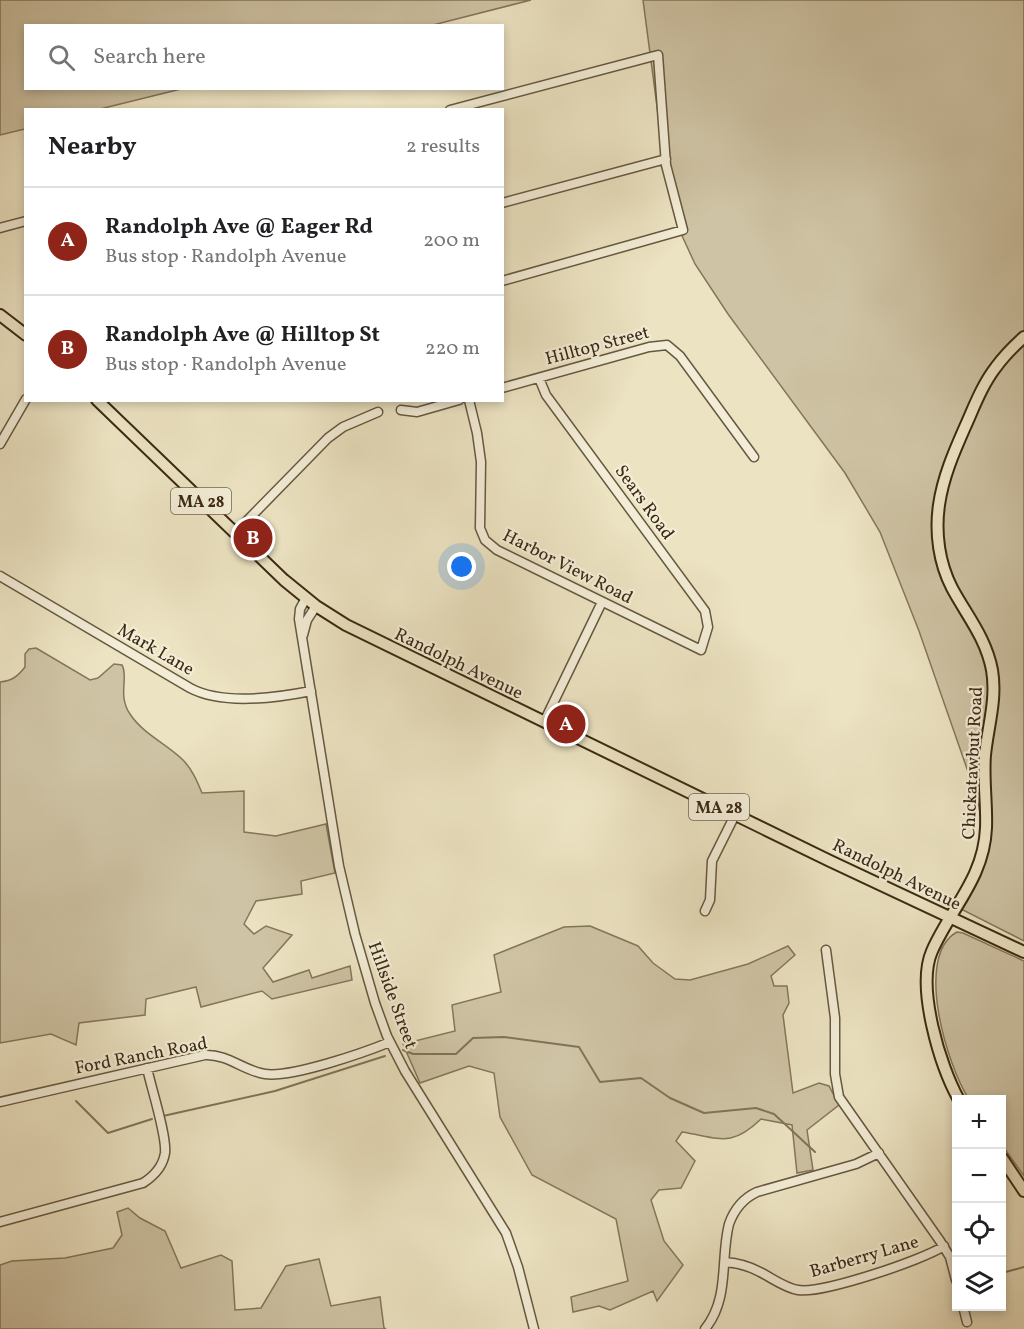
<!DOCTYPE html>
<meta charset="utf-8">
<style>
:root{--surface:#fff;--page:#f6f6f6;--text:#202124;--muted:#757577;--line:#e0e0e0;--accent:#8f2418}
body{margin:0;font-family:Vollkorn,serif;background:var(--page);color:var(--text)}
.controls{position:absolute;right:18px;bottom:18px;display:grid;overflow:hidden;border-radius:0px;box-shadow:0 3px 9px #0003}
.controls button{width:54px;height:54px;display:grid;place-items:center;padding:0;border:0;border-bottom:2px solid var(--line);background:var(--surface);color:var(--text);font:30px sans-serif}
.you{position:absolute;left:462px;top:567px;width:21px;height:21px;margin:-15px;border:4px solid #fff;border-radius:50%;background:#1a73e8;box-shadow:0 0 0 9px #1a73e833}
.badge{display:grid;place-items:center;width:39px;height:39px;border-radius:50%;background:var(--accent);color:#fff;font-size:20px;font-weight:700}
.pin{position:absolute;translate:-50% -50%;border:3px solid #fff;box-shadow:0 2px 6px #0006}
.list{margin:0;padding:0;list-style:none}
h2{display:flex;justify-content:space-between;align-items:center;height:78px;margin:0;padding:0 24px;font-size:26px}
h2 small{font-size:20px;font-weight:400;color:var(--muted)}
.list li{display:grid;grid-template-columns:39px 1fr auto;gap:18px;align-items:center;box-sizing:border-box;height:108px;padding:0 24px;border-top:2px solid var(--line)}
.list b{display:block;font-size:22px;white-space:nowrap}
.list p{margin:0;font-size:20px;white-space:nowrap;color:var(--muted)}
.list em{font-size:20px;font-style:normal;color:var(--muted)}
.icon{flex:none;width:33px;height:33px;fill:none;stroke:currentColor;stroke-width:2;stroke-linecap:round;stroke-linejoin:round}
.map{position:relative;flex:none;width:1024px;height:1329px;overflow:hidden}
.search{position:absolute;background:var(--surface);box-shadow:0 3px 9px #0003;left:24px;top:24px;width:480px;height:66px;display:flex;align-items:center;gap:15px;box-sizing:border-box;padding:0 21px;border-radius:0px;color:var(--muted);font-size:22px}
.panel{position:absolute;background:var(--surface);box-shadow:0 3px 9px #0003;left:24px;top:108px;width:480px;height:294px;border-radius:0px}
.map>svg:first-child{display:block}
.green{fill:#cec3a4;stroke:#84765c;stroke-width:1.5}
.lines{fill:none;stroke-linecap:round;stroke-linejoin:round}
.stream{stroke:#807358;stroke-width:2}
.minor-casing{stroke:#66583f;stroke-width:11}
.major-casing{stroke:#3a2913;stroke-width:14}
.minor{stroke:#f3edd7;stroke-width:8}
.major{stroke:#ece3c2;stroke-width:10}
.labels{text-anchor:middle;stroke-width:4.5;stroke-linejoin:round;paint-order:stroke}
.shield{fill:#f3edd7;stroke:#72644e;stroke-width:1.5}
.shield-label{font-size:16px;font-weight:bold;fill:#3a2913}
.street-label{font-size:18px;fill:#3a2913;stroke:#f3edd7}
</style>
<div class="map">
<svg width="1024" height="1329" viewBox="0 0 1024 1329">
<rect width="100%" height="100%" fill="#ece3c2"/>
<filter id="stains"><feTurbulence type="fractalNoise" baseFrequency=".00333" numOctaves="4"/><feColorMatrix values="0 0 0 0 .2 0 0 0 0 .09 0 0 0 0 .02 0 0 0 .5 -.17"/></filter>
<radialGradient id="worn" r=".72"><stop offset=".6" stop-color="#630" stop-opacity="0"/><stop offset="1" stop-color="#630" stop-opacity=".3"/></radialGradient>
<!-- green -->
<path class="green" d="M 0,0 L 531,0 L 429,26 L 26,26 L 26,88 L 181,89 L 100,109 L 26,110 L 25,129 L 0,135 Z
M 643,0 L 1024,0 L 1024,941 L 953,905 C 965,884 980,861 982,837 C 983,820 978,801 973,786 L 919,631 L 880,532 L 845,473 L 728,314 L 695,264 L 678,227 L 668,190 Z
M 36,648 L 90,680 L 98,678 L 114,664 L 122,665 C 129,677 117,695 130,714 C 143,734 167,744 183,760 C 192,769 197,781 202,793 L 244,791 L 244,832 L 276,836 L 326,824 L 335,873 L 301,881 L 302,894 L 256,901 L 244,924 L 254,934 L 266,926 L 292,935 L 263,968 L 273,982 L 309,970 L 312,978 L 350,966 L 352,980 L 272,999 L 262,991 L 201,1007 L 196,987 L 146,999 L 145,1015 L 79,1023 L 76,1045 L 51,1034 L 0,1043 L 0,682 C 12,681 18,676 25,667 L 25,654 L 29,649 Z
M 590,926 L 638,946 L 653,963 L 675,979 L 690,980 L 748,964 L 788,946 L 795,955 L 771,976 L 774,986 L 787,986 L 789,1003 L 783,1015 L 793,1093 L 819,1083 L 829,1086 L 839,1105 L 807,1130 L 813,1170 L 797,1173 L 792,1125 L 761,1119 C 731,1148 720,1138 682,1132 L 676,1141 L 695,1161 L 681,1188 L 659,1190 L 651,1200 L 664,1241 L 683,1265 L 657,1301 L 653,1291 L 610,1310 L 599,1306 L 573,1312 L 571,1297 L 628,1281 L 616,1219 L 532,1175 L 500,1117 L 494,1073 L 469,1066 L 420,1083 L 403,1044 L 455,1031 L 452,1005 L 501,992 L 494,955 L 564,927 Z
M 957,932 L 963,933 L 1024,961 L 1024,1176 L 1002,1145 L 1002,1100 L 969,1099 C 948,1068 913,956 957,932 Z
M 128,1208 L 140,1218 L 165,1231 L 181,1268 L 221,1255 L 232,1261 L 235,1310 L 261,1308 L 286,1266 L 319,1259 L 331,1306 L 380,1297 L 384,1328 L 386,1329 L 0,1329 L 0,1265 L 12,1261 L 65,1258 L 113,1248 L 122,1235 L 117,1212 Z"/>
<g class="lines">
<!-- stream -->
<path class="stream" d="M 403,1050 L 413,1054 L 456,1054 L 473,1038 L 504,1037 L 579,1047 L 600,1082 L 641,1078 L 670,1098 L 704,1113 L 756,1108 L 774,1114 L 815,1152
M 76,1101 L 108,1133 L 152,1119
M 163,1116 L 275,1091 L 385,1056
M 1002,1273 L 1024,1267"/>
<!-- minor casing -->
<g class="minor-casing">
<path id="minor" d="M 450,110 L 658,55 L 666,165 L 683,230 L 502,281
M 502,203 L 666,159
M 0,228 L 26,221
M 502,388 L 649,347 L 667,345 L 680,356 L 754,457
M 469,400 L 477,433 L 481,462 L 480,528 L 485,540 L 497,550 L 701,650 L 708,627 L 705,611 L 546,395 L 539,378
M 401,410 L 417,412 L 459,400
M 0,444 L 26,399
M 235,533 L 328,438 L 343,427 L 378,412
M 0,576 L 190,688 C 222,705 276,698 311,691
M 306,598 L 300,609 L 299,619 L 339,866 L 355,934 L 375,1003 L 387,1036 L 405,1071 L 506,1233 L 518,1267 L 534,1329
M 303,635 L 307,620 L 316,606
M 544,722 L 602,602
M 705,911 L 710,900 L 712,861 L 735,815
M 826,950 L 835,1018 L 835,1074 L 839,1097 L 940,1241 L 950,1257 L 956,1280
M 0,1102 L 205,1055 C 228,1054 244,1071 265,1074 C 291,1078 363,1053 390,1042
M 0,1222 L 143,1183 C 154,1176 163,1166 165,1153 C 167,1136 151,1087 147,1068
M 725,1262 C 738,1263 749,1266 760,1272 C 772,1278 785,1288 798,1290 C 822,1294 923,1260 944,1246
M 963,1306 L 967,1322
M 705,1329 C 730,1298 720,1259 729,1224 C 734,1210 744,1198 757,1192 L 856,1164 L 879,1153"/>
</g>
<!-- major casing -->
<g class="major-casing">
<path id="major" d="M 0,315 L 26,335
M 97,400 L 284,580 L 316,606 L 346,625 L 830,861 L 1024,952
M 959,1100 C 940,1066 916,987 932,951 C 951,908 984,878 986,828 C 987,804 983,779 985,755 C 988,726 997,699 992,670 C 986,638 967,616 952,588 C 939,563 935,533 939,505 C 943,477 954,452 965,427 C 974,407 982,385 996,367 C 1004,356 1014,346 1024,337
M 1002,1158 L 1024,1191"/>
</g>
<!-- minor -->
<use href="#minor" class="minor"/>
<!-- major -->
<use href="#major" class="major"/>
</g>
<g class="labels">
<!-- shield labels -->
<g class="shield">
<rect x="171" y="488" width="60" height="26" rx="4.5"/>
<rect x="689" y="794" width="60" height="26" rx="4.5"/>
</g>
<g class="shield-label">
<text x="201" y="507">MA 28</text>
<text x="719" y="813">MA 28</text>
</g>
<!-- street labels -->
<g class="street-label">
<text transform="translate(597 345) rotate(-15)" y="6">Hilltop Street</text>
<text transform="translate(645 502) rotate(54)" y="6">Sears Road</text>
<text transform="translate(568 566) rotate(27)" y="6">Harbor View Road</text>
<text transform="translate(156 649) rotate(30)" y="6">Mark Lane</text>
<text transform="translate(459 663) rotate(26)" y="6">Randolph Avenue</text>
<text transform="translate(972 763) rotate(-87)" y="6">Chickatawbut Road</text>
<text transform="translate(897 874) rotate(26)" y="6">Randolph Avenue</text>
<text transform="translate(393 995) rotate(70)" y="6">Hillside Street</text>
<text transform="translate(141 1055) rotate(-11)" y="6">Ford Ranch Road</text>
<text transform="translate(864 1256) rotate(-16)" y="6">Barberry Lane</text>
</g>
</g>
<rect width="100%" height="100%" filter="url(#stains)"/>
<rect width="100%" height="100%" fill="url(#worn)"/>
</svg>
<div class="controls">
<button>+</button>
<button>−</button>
<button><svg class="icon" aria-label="locate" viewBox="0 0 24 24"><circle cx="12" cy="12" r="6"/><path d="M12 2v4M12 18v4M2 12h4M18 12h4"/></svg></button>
<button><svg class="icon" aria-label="layers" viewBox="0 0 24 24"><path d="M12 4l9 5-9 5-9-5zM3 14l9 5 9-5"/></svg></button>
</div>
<div class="you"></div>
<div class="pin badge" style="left:566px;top:724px">A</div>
<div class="pin badge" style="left:253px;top:538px">B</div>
<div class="search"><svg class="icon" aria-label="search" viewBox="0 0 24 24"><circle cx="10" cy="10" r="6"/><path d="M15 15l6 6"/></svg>Search here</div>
<section class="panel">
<h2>Nearby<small>2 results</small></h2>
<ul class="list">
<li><span class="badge">A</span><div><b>Randolph Ave @ Eager Rd</b><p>Bus stop · Randolph Avenue</p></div><em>200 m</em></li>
<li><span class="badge">B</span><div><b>Randolph Ave @ Hilltop St</b><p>Bus stop · Randolph Avenue</p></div><em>220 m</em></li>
</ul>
</section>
</div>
